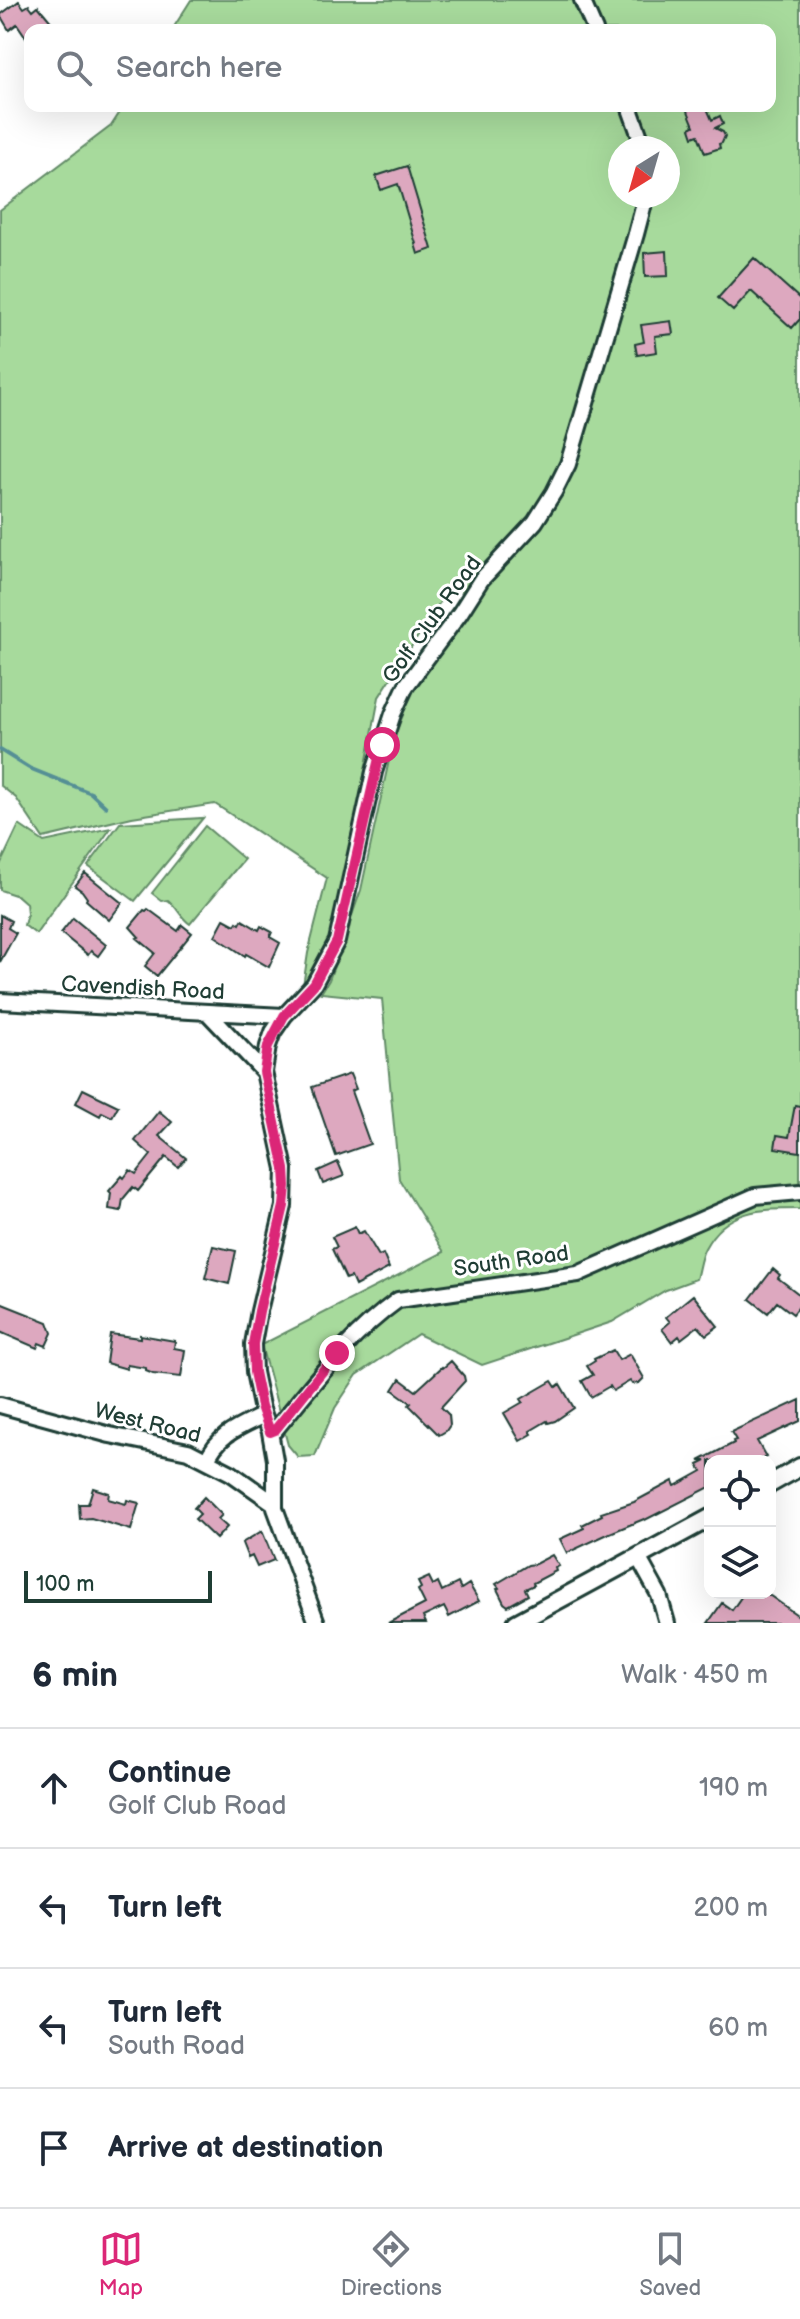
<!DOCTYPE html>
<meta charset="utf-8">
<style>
:root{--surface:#fff;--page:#f6f6f7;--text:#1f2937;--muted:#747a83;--line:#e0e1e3;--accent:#db2777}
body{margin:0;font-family:"Balsamiq Sans",sans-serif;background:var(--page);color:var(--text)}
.controls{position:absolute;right:24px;bottom:24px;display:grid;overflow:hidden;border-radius:16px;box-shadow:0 8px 32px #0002}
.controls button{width:72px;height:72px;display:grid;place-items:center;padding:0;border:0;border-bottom:2px solid var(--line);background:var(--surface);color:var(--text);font:40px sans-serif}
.compass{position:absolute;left:608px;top:136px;width:72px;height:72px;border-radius:50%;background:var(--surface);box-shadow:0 8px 32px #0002;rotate:217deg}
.scale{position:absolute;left:24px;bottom:20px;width:188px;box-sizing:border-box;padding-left:8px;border:4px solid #1f3d34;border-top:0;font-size:22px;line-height:28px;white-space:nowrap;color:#1f3d34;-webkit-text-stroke:6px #fff;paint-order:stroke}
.stop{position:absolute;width:24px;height:24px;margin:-18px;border:6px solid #db2777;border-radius:50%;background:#fff}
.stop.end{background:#db2777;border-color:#fff;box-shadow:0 2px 8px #0008}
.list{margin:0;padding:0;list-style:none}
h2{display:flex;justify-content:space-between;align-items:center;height:104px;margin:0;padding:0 32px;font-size:34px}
h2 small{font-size:26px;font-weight:400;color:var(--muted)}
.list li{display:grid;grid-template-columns:52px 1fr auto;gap:24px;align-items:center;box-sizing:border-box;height:120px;padding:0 32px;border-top:2px solid var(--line)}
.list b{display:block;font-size:30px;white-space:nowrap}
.list p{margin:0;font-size:26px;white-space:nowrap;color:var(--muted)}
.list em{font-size:26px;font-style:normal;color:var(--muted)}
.icon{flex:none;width:44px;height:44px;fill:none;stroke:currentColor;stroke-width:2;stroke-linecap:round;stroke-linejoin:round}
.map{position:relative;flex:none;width:800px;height:1623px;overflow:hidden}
.search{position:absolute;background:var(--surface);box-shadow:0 8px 32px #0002;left:24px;right:24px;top:24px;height:88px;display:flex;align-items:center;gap:20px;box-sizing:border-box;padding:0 28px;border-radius:16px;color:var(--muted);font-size:30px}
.sheet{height:584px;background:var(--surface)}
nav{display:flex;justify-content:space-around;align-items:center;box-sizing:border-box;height:112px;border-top:2px solid var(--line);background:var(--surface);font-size:22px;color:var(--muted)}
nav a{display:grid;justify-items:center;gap:4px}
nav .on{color:var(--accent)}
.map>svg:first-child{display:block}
.green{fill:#a7da9c;stroke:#638c68;stroke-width:2;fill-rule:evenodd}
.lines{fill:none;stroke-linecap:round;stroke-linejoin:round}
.stream{stroke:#548f95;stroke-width:4}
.building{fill:#dda8bf;stroke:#1f3d34;stroke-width:2}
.minor-casing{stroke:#1f3d34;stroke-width:20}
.major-casing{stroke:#1f3d34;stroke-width:22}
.minor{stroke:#fff;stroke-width:14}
.major{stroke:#fff;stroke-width:16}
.route{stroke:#db2777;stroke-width:10}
.labels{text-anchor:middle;stroke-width:6;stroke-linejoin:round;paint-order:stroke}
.street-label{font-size:22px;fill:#1f3d34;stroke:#fff}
</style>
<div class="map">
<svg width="800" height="1623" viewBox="0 0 800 1623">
<rect width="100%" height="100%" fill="#fff"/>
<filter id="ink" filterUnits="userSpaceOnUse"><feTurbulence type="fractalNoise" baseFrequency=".0125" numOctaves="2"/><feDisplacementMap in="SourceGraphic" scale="16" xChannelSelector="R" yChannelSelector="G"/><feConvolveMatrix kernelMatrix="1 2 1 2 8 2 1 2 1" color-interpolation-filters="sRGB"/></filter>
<g filter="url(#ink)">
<!-- green -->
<path class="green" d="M 191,0 L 800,0 L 800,1209 C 761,1209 726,1209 705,1248 C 700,1257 699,1269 696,1279 L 666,1290 L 612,1322 L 482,1365 L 418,1334 L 357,1375 L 335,1408 L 315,1456 L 298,1457 L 288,1445 L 261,1345 L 444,1252 L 399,1179 L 382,999 L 321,993 L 329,980 L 361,890 L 394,737 L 403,715 L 406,686 L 463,597 L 458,574 L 379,697 L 347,865 L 329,939 L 303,986 L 308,953 L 327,878 L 215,804 L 132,817 L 43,838 L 16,798 L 0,785 L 0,210 L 111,126 L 124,106 L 770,106 L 770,30 L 172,30 ZM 620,148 L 668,148 L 668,196 L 620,196 Z
M 203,818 L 135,901 L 88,866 L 120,823 Z
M 19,825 L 44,842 L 111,828 L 36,934 L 24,925 L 27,914 L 26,903 L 18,896 L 0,890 L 0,865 Z
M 205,826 L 244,859 L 190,924 C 180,917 178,908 168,900 L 162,901 L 152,893 Z"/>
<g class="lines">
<!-- stream -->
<path class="stream" d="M 0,750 L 29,768 L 91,793 L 106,807"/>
</g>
<!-- building -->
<path class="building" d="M 19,1 L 24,8 L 29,5 L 33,10 L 38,6 L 58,30 L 30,30 L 30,43 L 17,24 L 9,30 L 0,15 Z
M 686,106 L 706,106 L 712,120 L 720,116 L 723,124 L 715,128 L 723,132 L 725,136 L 722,143 L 719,144 L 720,148 L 705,153 L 698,135 L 693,137 L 690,128 L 694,126 Z
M 407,166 L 432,249 L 418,254 L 415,244 L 416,244 L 398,184 L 381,190 L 376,176 Z
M 667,251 L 668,276 L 645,277 L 644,253 Z
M 754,258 L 800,299 L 800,319 L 792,328 L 751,291 L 733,311 L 718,298 Z
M 671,321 L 673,334 L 655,336 L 657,352 L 637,355 L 635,344 L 644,342 L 641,325 Z
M 85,873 L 122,903 L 109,920 L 86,900 L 87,898 L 82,891 L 75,886 Z
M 148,909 L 178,931 L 182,925 L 192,933 L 157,976 L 145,966 L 155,953 L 137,938 L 139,937 L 130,927 L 144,910 L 146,911 Z
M 0,915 L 11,921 L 8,928 L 16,933 L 0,962 Z
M 73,918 L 106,945 L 98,956 L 91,951 L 88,955 L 61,933 Z
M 224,919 L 235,925 L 237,922 L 240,924 L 242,920 L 259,930 L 261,926 L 272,932 L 270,937 L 280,943 L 269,967 L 246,954 L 245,956 L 215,936 Z
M 350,1074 L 356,1089 L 351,1091 L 370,1144 L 336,1156 L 312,1087 Z
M 83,1089 L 118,1106 L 112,1117 L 102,1112 L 100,1116 L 76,1103 Z
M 795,1105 L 800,1106 L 800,1152 L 775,1148 L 777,1135 L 789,1137 Z
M 159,1111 L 172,1122 L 159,1136 L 186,1158 L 178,1167 L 166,1157 L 138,1191 L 133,1187 L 123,1199 L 121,1211 L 109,1209 L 111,1193 L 109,1191 L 122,1176 L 124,1178 L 130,1170 L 136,1174 L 151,1155 L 135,1141 Z
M 338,1162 L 344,1176 L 323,1184 L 318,1171 Z
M 355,1227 L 358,1234 L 364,1231 L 379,1256 L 383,1254 L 389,1268 L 355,1286 L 351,1277 L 346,1279 L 332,1249 L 337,1247 L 332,1237 Z
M 213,1246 L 236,1251 L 229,1284 L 205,1278 Z
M 773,1269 L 780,1275 L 778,1278 L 800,1295 L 800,1305 L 793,1314 L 777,1302 L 768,1313 L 750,1299 Z
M 693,1295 L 718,1326 L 706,1335 L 698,1326 L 681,1339 L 679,1336 L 672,1342 L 662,1329 L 670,1322 L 666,1317 Z
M 0,1303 L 48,1322 L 52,1333 L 46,1346 L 39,1343 L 37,1348 L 0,1332 Z
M 110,1334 L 140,1338 L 140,1335 L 175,1341 L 174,1348 L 185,1350 L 181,1377 L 153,1374 L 146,1371 L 146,1368 L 127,1365 L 127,1369 L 106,1363 Z
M 613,1350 L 619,1360 L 630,1354 L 644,1378 L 639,1383 L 632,1384 L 630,1381 L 613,1391 L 610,1386 L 591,1397 L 582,1381 L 593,1375 L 587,1366 L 595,1361 L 594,1359 Z
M 451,1361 L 464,1376 L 465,1381 L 441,1407 L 449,1415 L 450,1425 L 446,1431 L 439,1435 L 409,1405 L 411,1403 L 393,1390 L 400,1379 L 416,1391 L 442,1367 L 443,1368 Z
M 552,1381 L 556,1387 L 560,1384 L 574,1408 L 555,1421 L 548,1423 L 547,1421 L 530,1431 L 532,1434 L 520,1441 L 504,1413 L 523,1402 L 521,1399 Z
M 800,1400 L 800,1421 L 757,1441 L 766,1457 L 757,1461 L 710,1461 L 710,1487 L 645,1520 L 644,1519 L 610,1533 L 567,1553 L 560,1539 L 584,1528 L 582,1525 L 602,1515 L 601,1513 L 634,1502 L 673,1481 L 675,1486 L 702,1471 L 698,1465 L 706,1461 L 699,1461 L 734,1443 L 733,1441 L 736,1440 L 731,1432 Z
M 93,1488 L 109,1493 L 108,1499 L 126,1504 L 127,1500 L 139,1503 L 131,1530 L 91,1518 L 80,1519 L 79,1504 L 88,1504 Z
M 204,1497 L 222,1515 L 218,1519 L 227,1527 L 216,1539 L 195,1519 L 200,1514 L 194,1508 Z
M 262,1531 L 274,1560 L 257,1567 L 252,1556 L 248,1558 L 242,1543 Z
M 552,1555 L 559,1566 L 555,1568 L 556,1571 L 533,1583 L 534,1585 L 525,1589 L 528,1595 L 508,1606 L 504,1603 L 497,1589 L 499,1588 L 496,1584 L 528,1565 L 535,1564 Z
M 429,1577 L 433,1585 L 438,1582 L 442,1591 L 458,1583 L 461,1589 L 469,1584 L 479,1601 L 449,1617 L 444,1607 L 423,1617 L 426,1623 L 388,1623 L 425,1604 L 418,1590 L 421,1588 L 418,1582 Z
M 744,1593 L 766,1593 L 800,1617 L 800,1623 L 708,1623 L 722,1603 L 732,1610 Z"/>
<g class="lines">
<!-- minor casing -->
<g class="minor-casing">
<path id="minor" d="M 582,0 L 595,30
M 629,106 L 644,148
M 0,1001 L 284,1016
M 207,1012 L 264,1072 L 285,1169 L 284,1206 L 259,1311 L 253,1344 L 254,1372 L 261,1406 L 270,1432 L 275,1460 L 275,1508 L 317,1623
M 264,1072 L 268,1046 L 273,1032 L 284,1016 L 314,984 L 337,941 L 374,772 L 393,714 L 406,686 L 460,613 L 481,580 L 535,522 L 554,492 L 568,464 L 636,234 L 646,196
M 0,1405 L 110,1435 L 188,1451 L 231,1473 L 275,1504
M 270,1432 L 275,1430 C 314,1383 348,1336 398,1300 L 578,1274 L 755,1196 L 800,1192
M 207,1460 C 218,1434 240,1427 264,1415
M 638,1557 L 659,1595 L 667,1623"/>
</g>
<!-- major casing -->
<g class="major-casing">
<path id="major" d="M 770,1484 L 800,1467
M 516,1623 L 710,1518"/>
</g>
<!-- minor -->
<use href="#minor" class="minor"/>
<!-- major -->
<use href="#major" class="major"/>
</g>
</g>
<g class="lines" filter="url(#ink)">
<!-- route -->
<path class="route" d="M 337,1353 L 275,1430 L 270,1432 L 261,1406 L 254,1372 L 253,1344 L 259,1311 L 284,1206 L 286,1186 L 285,1169 L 264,1072 L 268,1046 L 284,1016 L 314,984 L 337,941 L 382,745"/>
</g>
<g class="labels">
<!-- street labels -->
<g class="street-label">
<text transform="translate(431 619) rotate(-54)" y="8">Golf Club Road</text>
<text transform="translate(143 987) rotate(3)" y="8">Cavendish Road</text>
<text transform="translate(511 1260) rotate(-8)" y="8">South Road</text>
<text transform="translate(148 1422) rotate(14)" y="8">West Road</text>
</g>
</g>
</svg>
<div class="controls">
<button><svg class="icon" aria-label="locate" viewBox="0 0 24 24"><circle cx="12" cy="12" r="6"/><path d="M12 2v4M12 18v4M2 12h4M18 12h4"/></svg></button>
<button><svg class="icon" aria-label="layers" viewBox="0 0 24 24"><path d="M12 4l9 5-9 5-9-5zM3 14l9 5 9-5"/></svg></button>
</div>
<svg class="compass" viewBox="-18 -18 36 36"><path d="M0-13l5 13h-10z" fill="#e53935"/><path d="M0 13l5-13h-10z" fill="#747a83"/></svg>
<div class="scale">100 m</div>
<div class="stop" style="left:382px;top:745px"></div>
<div class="stop end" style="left:337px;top:1353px"></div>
<div class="search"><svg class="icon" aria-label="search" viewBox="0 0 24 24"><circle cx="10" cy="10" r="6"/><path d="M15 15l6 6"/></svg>Search here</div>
</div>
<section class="sheet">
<h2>6 min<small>Walk · 450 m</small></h2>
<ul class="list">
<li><svg class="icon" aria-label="ahead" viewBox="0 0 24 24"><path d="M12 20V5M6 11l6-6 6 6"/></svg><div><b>Continue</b><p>Golf Club Road</p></div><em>190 m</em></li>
<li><svg class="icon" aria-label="left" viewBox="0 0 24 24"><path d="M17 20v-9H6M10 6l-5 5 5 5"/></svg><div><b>Turn left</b></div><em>200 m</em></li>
<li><svg class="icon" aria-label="left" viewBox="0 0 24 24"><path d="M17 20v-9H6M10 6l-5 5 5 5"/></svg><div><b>Turn left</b><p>South Road</p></div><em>60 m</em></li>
<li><svg class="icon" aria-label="arrive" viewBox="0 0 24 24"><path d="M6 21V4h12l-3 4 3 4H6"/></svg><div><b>Arrive at destination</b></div></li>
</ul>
</section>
<nav>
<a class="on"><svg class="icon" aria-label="map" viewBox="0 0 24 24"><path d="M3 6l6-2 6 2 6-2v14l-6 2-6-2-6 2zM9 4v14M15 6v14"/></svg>Map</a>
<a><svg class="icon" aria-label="directions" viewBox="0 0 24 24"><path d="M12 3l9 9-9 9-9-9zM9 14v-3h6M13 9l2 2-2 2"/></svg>Directions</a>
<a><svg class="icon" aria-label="saved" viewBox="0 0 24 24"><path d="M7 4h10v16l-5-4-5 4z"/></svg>Saved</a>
</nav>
